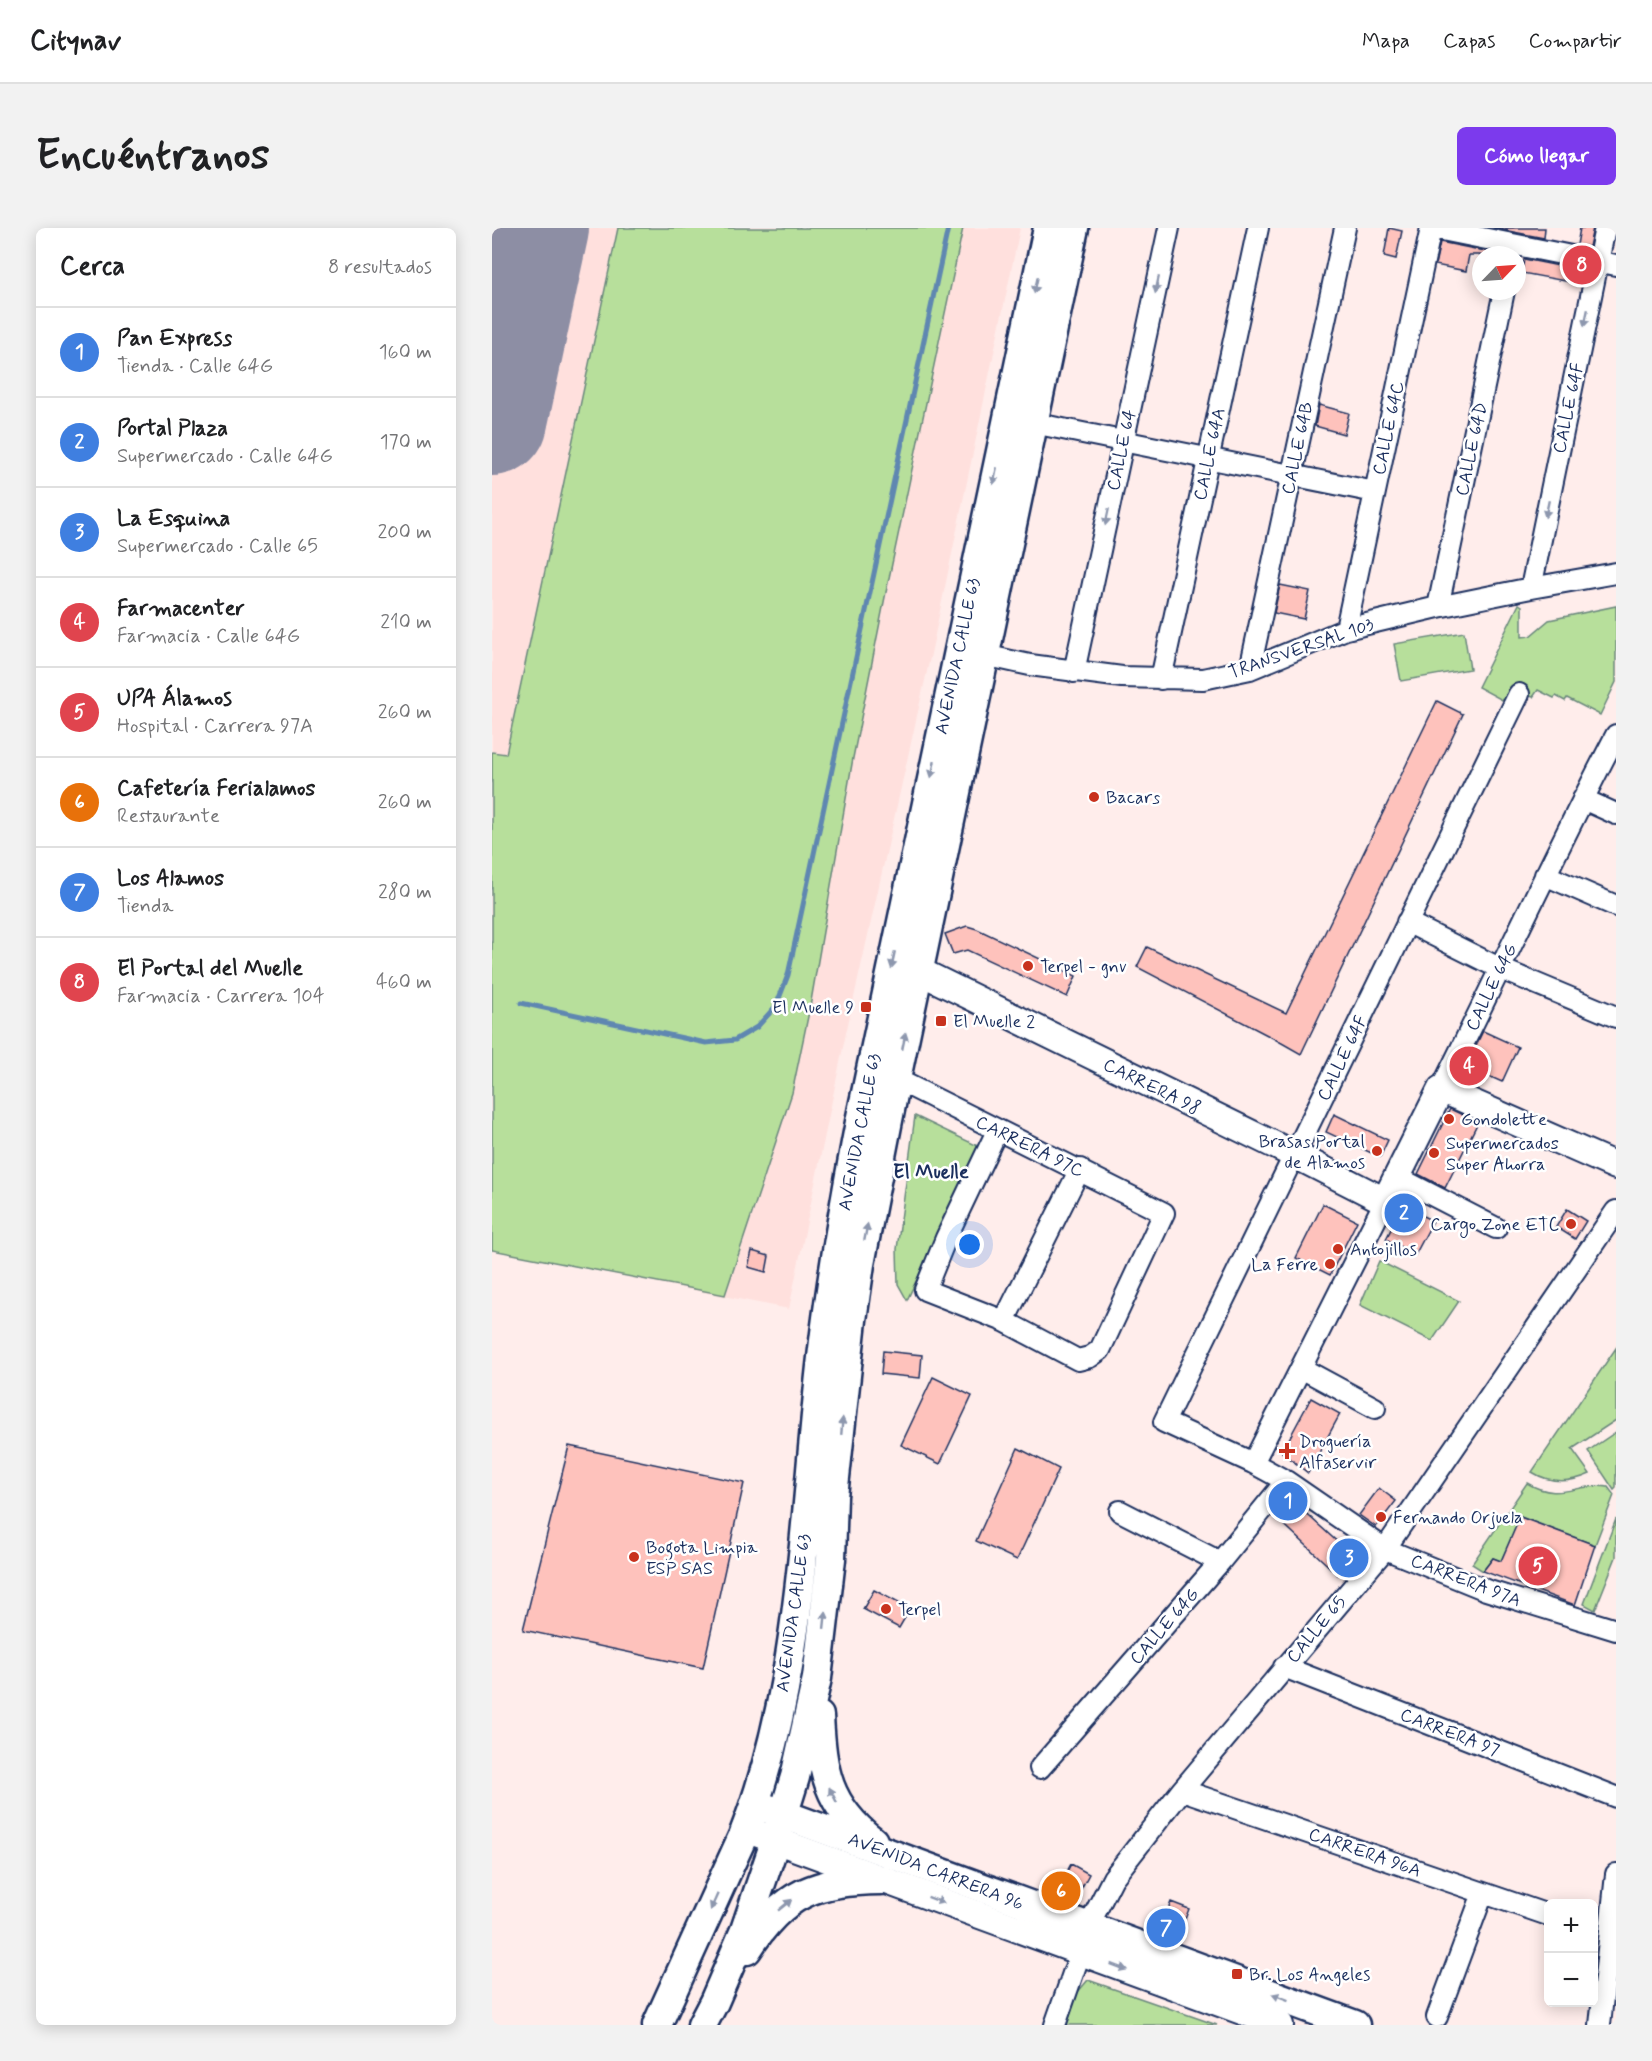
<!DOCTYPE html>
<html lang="es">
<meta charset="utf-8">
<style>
:root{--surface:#fff;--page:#f2f2f2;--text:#202124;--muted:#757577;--line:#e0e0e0;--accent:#7c3aed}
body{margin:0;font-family:Mynerve,sans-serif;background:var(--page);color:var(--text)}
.controls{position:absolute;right:18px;bottom:18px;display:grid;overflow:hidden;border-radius:9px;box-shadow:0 3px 15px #0003}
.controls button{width:54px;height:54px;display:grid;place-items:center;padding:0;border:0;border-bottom:2px solid var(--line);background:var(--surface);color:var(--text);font:30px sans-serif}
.compass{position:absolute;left:980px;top:18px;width:54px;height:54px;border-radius:50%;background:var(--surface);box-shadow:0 3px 15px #0003;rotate:65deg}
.you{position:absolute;left:478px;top:1017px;width:21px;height:21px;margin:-15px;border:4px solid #fff;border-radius:50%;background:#1a73e8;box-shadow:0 0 0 9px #1a73e833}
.badge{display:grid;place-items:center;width:39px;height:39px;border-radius:50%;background:var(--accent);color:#fff;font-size:20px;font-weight:700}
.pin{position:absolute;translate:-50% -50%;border:3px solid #fff;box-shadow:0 2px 6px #0006}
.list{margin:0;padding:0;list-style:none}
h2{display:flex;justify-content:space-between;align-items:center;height:78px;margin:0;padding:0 24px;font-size:26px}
h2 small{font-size:20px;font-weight:400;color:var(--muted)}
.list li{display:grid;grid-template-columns:39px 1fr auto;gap:18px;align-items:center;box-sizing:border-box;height:90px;padding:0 24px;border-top:2px solid var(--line)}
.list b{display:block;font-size:22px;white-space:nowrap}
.list p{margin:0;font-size:20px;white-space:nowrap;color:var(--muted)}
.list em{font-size:20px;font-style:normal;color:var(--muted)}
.map{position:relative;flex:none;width:1124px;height:1797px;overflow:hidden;border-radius:9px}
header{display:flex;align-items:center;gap:36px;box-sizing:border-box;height:84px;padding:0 30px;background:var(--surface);border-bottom:2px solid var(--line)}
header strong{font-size:28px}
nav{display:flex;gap:33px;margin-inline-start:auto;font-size:21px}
.intro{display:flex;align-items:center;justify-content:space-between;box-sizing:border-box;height:144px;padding:0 36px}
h1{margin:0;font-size:42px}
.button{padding:15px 27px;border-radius:9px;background:var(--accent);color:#fff;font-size:21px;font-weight:700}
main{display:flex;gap:36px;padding:0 36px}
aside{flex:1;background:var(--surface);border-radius:9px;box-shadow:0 3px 15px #0003}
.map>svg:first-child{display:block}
.built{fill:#ffe0dd}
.green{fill:#b7df9b;stroke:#69877c;stroke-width:1.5}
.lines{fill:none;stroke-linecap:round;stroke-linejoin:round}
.stream{stroke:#5e87b1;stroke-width:5}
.runway{stroke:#8d8ea4;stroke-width:112}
.building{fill:#fec2bc;stroke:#1b2f5e;stroke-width:1.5}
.minor-casing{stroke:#1b2f5e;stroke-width:24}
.tertiary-casing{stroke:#1b2f5e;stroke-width:30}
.secondary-casing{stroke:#1b2f5e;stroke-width:33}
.minor{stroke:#fff;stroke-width:20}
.tertiary{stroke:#fff;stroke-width:26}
.secondary{stroke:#fff;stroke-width:28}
.oneway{fill:#8d97ae}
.poi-dot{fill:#c8321e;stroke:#fff;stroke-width:2}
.labels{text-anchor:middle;stroke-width:5;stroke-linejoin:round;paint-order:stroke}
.street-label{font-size:18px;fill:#1b2f5e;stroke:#fff}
.poi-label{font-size:18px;fill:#1b2f5e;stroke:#fff;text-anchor:start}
.neighbourhood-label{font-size:20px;font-weight:bold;fill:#1b2f5e;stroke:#fff}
</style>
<header>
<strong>Citynav</strong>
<nav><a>Mapa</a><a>Capas</a><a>Compartir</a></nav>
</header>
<div class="intro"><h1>Encuéntranos</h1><a class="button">Cómo llegar</a></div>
<main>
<aside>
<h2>Cerca<small>8 resultados</small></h2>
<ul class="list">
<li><span class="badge" style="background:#3f7fe0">1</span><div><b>Pan Express</b><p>Tienda · Calle 64G</p></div><em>160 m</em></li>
<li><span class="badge" style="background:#3f7fe0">2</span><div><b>Portal Plaza</b><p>Supermercado · Calle 64G</p></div><em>170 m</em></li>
<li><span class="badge" style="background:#3f7fe0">3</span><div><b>La Esquina</b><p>Supermercado · Calle 65</p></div><em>200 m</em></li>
<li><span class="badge" style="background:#e0444e">4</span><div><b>Farmacenter</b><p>Farmacia · Calle 64G</p></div><em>210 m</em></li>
<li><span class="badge" style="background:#e0444e">5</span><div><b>UPA Álamos</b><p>Hospital · Carrera 97A</p></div><em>260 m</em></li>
<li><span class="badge" style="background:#e8710a">6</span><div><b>Cafetería Ferialamos</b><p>Restaurante</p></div><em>260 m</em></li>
<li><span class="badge" style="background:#3f7fe0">7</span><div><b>Los Alamos</b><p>Tienda</p></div><em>280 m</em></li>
<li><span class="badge" style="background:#e0444e">8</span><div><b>El Portal del Muelle</b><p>Farmacia · Carrera 104</p></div><em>460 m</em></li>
</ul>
</aside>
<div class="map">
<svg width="1124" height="1797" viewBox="0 0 1124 1797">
<rect width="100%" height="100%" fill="#ffedeb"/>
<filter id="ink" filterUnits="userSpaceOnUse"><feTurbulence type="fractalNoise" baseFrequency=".0167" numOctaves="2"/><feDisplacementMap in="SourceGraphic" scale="12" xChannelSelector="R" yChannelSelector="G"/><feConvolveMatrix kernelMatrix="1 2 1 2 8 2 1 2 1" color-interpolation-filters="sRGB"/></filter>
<g filter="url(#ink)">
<!-- built -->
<path class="built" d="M 0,0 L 528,0 L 440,421 L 354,805 L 297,1081 L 0,1022 Z"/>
<!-- green -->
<path class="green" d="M 126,0 L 471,0 L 393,369 L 361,530 L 318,779 L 300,865 L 233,1067 L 0,1022 L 0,524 L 14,526 Z
M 1027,376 L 1030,378 L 1030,409 L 1038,408 L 1057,392 L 1124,378 L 1124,454 L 1108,487 L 1075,470 L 1073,473 L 1064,468 L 1062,470 L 1046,462 L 1041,469 L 1018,460 L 1012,473 L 986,459 Z
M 972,404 L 978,441 L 909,453 L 902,416 Z
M 423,888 L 488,919 L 415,1072 L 406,1056 L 405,1021 Z
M 887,1033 L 967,1073 L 940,1113 L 868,1077 Z
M 1124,1120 L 1124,1192 L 1080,1221 L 1098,1246 C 1078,1255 1059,1256 1040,1244 Z
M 1124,1204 L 1124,1260 L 1122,1262 L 1096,1223 Z
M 1035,1255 C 1068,1275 1085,1254 1116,1259 L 1122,1267 L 1103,1317 L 1029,1289 L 1009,1333 L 1001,1330 L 991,1343 L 980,1336 Z
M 1124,1291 L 1124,1329 L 1103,1382 L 1092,1376 Z
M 596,1752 L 725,1797 L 575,1797 L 585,1765 Z"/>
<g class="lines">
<!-- stream -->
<path class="stream" d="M 29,775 L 214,815 L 243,812 L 265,799 L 284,778 L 296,747 L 456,0"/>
<!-- runway -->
<path class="runway" d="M 0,192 L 41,0"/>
</g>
<!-- building -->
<path class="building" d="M 897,0 L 910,3 L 904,31 L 892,28 Z
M 1001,0 L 1053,0 L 1052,10 Z
M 1088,0 L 1101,0 L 1097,19 L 1085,17 Z
M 948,14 L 1013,27 L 977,27 L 974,43 L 943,37 Z
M 1032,31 L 1092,43 L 1089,56 L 1030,45 Z
M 827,177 L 857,185 L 852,206 L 823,198 Z
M 788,357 L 818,363 L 812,391 L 782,385 Z
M 945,473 L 971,486 L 809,826 L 781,810 L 645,739 L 655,719 L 794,785 Z
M 475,698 L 485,701 L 584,748 L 575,769 L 475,722 L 461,726 L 453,706 Z
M 991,803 L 1026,819 L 1010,854 L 974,838 Z
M 958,881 L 986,894 L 953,960 L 926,946 Z
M 842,886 L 896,912 L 888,929 L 834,904 Z
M 831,976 L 865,993 L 838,1047 L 804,1030 Z
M 911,978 L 941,993 L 923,1027 L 894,1011 Z
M 1075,981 L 1094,993 L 1083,1011 L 1064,999 Z
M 260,1023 L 277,1028 L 274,1044 L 256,1039 Z
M 391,1123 L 430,1127 L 428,1150 L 389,1146 Z
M 441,1149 L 480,1168 L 448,1236 L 409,1217 Z
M 819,1170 L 848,1186 L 816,1245 L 790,1224 Z
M 77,1218 L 252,1255 L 211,1440 L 31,1402 Z
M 526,1220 L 567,1241 L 525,1332 L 484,1313 Z
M 887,1260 L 904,1273 L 884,1299 L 867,1287 Z
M 796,1269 L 862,1329 L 846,1347 L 782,1287 Z
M 1028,1289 L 1103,1317 L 1083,1377 L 991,1343 L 1001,1330 L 1009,1333 Z
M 382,1362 L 418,1381 L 407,1400 L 371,1381 Z
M 579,1636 L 597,1646 L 582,1674 L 564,1664 Z
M 679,1674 L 697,1681 L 686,1709 L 668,1702 Z"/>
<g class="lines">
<!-- minor casing -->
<g class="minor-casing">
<path id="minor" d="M 940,0 L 1124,37
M 541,195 L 883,264
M 1039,360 L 1113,0
M 946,379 L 1012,63
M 854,401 L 939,0
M 492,427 L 538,437 L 630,449 L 711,451 L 758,441 L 854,401 L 946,379 L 1039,360 L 1124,345
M 758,441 L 853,0
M 582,444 L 677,0
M 669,451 L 766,0
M 1027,466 L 672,1194 L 761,1235 L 794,1253 L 893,1321 L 994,1362 L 1124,1402
M 1091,571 L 1124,586
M 1053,647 L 1124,678
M 915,694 L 1009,741 L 1124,789
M 404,851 L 672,985 L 608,1122 L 598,1129 L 586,1132 L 512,1093 L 433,1062 L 454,1010 L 505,903
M 949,861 C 1008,743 1063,624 1124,507
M 905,949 L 1004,1000
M 512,1093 L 588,941
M 809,1140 L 883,1180
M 761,1235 L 893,973
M 628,1283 L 728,1334
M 792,1439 L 1124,1569
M 548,1540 L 728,1334 L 794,1253
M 690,1562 L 1056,1687
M 945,1789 L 991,1665
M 563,1797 L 600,1691 L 621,1650 L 690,1562 L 893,1321 L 1124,983
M 1108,1797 L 1124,1646"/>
</g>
<!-- tertiary casing -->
<g class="tertiary-casing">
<path id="tertiary" d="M 427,743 L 803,927 L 893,973 L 949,861 L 1124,938
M 253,1601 L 788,1797"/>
</g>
<!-- secondary casing -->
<g class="secondary-casing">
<path id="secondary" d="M 327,1488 C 330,1543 335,1577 381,1613
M 274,1580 L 863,1797
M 255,1722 C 292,1664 323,1653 389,1652
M 165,1797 L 251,1608 C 306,1468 311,1315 326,1167 C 335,1073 351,981 369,889 L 556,0
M 210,1797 L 222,1774 L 253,1702 L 281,1620 L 303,1549 L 325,1450 L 339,1331 L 341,1268 L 360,1092 L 368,1036 L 404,851 L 582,0"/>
</g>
<!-- minor -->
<use href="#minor" class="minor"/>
<!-- tertiary -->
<use href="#tertiary" class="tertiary"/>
<!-- secondary -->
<use href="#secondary" class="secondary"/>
</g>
<!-- one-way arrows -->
<defs><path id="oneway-solid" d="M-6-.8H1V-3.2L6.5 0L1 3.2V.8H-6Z" transform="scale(1.5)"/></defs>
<g class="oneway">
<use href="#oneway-solid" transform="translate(544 57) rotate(102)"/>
<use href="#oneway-solid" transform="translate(665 57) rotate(102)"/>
<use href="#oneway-solid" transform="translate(1094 90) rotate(102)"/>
<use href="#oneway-solid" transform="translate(503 248) rotate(102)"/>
<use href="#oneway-solid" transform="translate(1055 281) rotate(102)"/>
<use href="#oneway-solid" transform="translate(615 289) rotate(102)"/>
<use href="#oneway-solid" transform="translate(441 541) rotate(102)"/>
<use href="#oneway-solid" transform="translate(401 732) rotate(102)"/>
<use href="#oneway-solid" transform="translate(412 813) rotate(-78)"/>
<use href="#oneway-solid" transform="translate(374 1004) rotate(-79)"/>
<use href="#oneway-solid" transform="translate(350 1198) rotate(-85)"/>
<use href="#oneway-solid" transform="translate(333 1392) rotate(-84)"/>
<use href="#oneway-solid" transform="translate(341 1567) rotate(-117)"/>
<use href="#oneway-solid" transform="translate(444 1672) rotate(20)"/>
<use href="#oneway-solid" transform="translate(222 1674) rotate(114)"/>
<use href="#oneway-solid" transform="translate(293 1677) rotate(-39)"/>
<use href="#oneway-solid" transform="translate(627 1739) rotate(20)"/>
<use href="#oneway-solid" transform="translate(788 1769) rotate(-160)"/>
</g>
</g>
<!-- markers -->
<g class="poi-dot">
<circle cx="602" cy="569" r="6"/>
<circle cx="536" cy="738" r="6"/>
<rect x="368" y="773" width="12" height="12" rx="3"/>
<rect x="443" y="787" width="12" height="12" rx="3"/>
<circle cx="957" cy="891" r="6"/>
<circle cx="885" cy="923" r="6"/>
<circle cx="942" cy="925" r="6"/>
<circle cx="1079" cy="996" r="6"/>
<circle cx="846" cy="1021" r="6"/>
<circle cx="838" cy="1036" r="6"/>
<path d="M792 1214h6v6h6v6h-6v6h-6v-6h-6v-6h6z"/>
<circle cx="889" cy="1289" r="6"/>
<circle cx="142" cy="1329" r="6"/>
<circle cx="394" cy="1381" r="6"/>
<rect x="739" y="1740" width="12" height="12" rx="3"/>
</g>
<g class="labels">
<!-- street labels -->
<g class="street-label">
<text transform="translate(1076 180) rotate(-78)" y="6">CALLE 64F</text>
<text transform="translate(896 200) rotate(-78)" y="6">CALLE 64C</text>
<text transform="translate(805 220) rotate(-78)" y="6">CALLE 64B</text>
<text transform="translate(979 221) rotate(-78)" y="6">CALLE 64D</text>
<text transform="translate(629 222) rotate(-78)" y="6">CALLE 64</text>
<text transform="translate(717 226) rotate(-78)" y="6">CALLE 64A</text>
<text transform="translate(809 420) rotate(-19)" y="6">TRANSVERSAL 103</text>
<text transform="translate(465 428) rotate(-78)" y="6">AVENIDA CALLE 63</text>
<text transform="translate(999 759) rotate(-64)" y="6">CALLE 64G</text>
<text transform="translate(850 830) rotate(-64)" y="6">CALLE 64F</text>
<text transform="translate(660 858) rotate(26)" y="6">CARRERA 98</text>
<text transform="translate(367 904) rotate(-79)" y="6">AVENIDA CALLE 63</text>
<text transform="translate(538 918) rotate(26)" y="6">CARRERA 97C</text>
<text transform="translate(974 1352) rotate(21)" y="6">CARRERA 97A</text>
<text transform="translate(301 1385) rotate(-82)" y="6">AVENIDA CALLE 63</text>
<text transform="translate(672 1398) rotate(-49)" y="6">CALLE 64G</text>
<text transform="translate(824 1401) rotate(-50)" y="6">CALLE 65</text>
<text transform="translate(958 1504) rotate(21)" y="6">CARRERA 97</text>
<text transform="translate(873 1624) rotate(19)" y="6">CARRERA 96A</text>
<text transform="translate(444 1643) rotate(21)" y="6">AVENIDA CARRERA 96</text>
</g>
<!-- poi labels -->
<g class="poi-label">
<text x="614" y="575">Bacars</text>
<text x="548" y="744">Terpel - gnv</text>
<text x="362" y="785" text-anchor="end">El Muelle 9</text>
<text x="461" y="799">El Muelle 2</text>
<text x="969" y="897">Gondolette</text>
<text x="873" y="919" text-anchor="end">Brasas Portal<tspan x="873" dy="21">de Alamos</tspan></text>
<text x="954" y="921">Supermercados<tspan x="954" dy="21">Super Ahorra</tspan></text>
<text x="1067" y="1002" text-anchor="end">Cargo Zone ETC</text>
<text x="858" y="1027">Antojillos</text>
<text x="826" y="1042" text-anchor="end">La Ferre</text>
<text x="807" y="1219">Droguería<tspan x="807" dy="21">Alfaservir</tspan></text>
<text x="901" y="1295">Fernando Orjuela</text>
<text x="154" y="1325">Bogota Limpia<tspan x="154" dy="21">ESP SAS</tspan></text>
<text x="406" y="1387">Terpel</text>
<text x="757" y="1752">Br. Los Angeles</text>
</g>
<!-- neighbourhood labels -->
<g class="neighbourhood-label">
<text x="439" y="950">El Muelle</text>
</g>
</g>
</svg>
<div class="controls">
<button>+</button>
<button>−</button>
</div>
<svg class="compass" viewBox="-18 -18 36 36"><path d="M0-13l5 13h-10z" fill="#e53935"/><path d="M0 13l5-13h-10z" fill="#757577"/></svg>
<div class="you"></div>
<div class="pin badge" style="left:796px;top:1273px;background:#3f7fe0">1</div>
<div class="pin badge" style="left:912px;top:985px;background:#3f7fe0">2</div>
<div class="pin badge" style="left:857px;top:1330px;background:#3f7fe0">3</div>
<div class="pin badge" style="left:977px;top:838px;background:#e0444e">4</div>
<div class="pin badge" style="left:1046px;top:1338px;background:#e0444e">5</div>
<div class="pin badge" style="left:569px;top:1663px;background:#e8710a">6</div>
<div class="pin badge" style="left:674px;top:1700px;background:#3f7fe0">7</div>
<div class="pin badge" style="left:1090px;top:37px;background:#e0444e">8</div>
</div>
</main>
